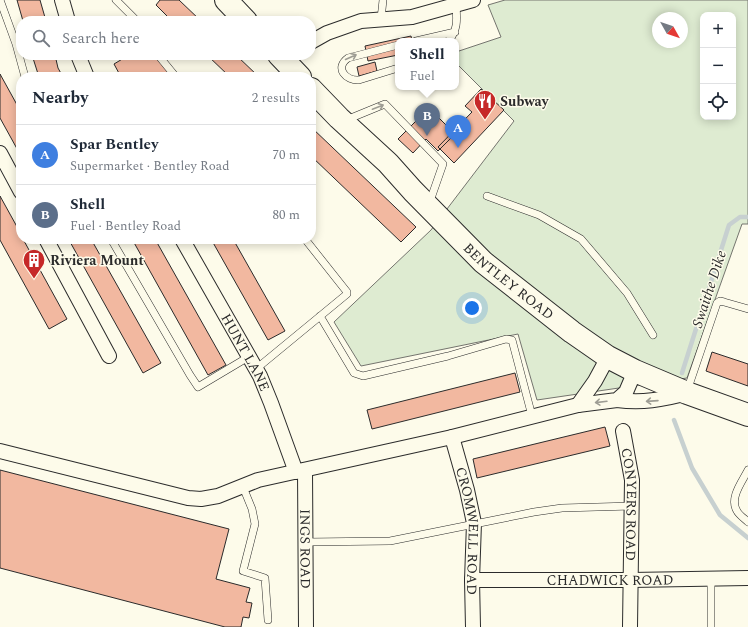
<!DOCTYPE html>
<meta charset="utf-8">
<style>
:root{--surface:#fff;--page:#f2f2f3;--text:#1f2937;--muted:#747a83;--line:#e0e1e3;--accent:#2563eb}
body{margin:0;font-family:Spectral,serif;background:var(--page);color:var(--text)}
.controls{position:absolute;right:12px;top:12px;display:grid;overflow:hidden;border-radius:8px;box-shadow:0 2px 10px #0003}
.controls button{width:36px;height:36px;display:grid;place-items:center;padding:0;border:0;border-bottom:1px solid var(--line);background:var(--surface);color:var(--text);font:20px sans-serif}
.compass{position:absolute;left:652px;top:12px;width:36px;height:36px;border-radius:50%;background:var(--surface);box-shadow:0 2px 10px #0003;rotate:130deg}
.you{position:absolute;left:472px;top:308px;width:14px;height:14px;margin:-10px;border:3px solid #fff;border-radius:50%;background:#1a73e8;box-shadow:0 0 0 6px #1a73e833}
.badge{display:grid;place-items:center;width:26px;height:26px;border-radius:50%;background:var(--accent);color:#fff;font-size:13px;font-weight:700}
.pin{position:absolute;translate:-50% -33px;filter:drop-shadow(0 1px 2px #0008)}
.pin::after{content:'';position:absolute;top:21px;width:14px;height:12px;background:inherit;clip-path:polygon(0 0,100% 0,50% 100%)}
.popup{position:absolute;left:395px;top:38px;width:64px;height:52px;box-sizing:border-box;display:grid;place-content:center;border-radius:8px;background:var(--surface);filter:drop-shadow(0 1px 3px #0005);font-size:13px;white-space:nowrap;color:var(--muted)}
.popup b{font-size:15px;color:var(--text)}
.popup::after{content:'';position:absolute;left:50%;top:100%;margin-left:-8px;border:8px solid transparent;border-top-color:var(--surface)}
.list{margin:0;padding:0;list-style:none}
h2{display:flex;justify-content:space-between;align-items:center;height:52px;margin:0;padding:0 16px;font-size:17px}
h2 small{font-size:13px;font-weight:400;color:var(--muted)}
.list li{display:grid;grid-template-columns:26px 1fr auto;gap:12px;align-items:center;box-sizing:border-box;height:60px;padding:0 16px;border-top:1px solid var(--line)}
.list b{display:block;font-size:15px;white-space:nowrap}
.list p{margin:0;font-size:13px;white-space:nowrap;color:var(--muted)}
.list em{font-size:13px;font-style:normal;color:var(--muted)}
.icon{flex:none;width:22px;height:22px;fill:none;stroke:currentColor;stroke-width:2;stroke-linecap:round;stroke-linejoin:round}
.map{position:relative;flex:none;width:748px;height:627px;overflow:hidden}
.search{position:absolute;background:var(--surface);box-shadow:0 2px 10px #0003;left:16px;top:16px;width:300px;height:44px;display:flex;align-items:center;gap:10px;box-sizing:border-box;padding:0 14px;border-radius:16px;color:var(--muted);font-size:15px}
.panel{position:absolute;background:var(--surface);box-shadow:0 2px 10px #0003;left:16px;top:72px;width:300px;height:172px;border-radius:16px}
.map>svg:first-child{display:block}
.green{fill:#deebd1;stroke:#74746e;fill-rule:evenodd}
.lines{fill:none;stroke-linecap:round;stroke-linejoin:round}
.stream{stroke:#c7d0d0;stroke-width:4.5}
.building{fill:#f2b8a0;stroke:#2b2b2b}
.service-casing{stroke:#2b2b2b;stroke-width:8}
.minor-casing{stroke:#2b2b2b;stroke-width:16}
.trunk-casing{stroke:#2b2b2b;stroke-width:24}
.service{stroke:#fdfbea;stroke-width:7}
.minor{stroke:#fdfbea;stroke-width:14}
.trunk{stroke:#fdfbea;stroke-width:22}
.oneway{stroke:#9e9d94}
.labels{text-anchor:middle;stroke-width:3;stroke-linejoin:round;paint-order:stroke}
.poi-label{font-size:14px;font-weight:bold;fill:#2b2b2b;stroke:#fdfbea;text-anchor:start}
.street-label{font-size:14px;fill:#2b2b2b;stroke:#fdfbea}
.water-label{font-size:15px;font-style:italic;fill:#2b2b2b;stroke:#fdfbea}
</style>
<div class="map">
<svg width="748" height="627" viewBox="0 0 748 627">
<rect width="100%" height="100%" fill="#fdfbea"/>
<!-- green -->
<path class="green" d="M 505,0 L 748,0 L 748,224 L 742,224 L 687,378 L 537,400 L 518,334 L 361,366 L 334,322 L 431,230 L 514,121 L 456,63 L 456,52 L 501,37 L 488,5 ZM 703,15 L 733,15 L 733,117 L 703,117 ZM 658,18 L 682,18 L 682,42 L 658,42 Z"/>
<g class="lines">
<!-- stream -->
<path class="stream" d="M 682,373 L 729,225 L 740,217 L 748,217
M 674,420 L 692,468 L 720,515 L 748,538"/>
</g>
<!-- building -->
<path class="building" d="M 17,0 L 40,0 L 46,21 L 23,21 Z
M 160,0 L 179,0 L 201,21 L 172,21 L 156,5 Z
M 411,36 L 412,41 L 398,41 L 398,55 L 368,61 L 365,46 Z
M 32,55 L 55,55 L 58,68 L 63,77 L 39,77 Z
M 129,55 L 156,55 L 173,77 L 121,77 L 114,64 Z
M 207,55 L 236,55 L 259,77 L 230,77 Z
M 375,62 L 377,71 L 359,76 L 357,67 Z
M 0,74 L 21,112 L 21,156 L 0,118 Z
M 481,89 L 504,110 L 454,163 L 438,147 L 472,112 L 465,106 Z
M 429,108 L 455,134 L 438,151 L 426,139 L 413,153 L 398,139 Z
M 311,127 L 416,227 L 401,242 L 311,156 Z
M 0,196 L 21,234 L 21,239 L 23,239 L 67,319 L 49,329 L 0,240 Z
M 71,239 L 91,239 L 161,363 L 143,373 L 69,240 Z
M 132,239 L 155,239 L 226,365 L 208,375 Z
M 211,239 L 233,239 L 285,331 L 268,340 Z
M 712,352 L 748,364 L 748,386 L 706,371 Z
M 515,373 L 520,392 L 372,429 L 367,410 Z
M 605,427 L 610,446 L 477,478 L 473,459 Z
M 0,470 L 229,529 L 216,579 L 250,588 L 246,602 L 252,603 L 249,618 L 243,617 L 241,627 L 225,627 L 0,568 Z"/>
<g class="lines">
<!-- service casing -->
<g class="service-casing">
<path id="service" d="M 0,0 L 16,44 L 25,77
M 116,0 L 137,21
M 381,19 L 383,0
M 416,41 L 455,32
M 449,41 C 458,28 457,21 456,5
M 398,45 L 348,58 C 334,68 346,81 359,80 L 398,68
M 158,55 L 176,77
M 346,120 L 385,104 L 443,164 L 429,204
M 487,196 L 539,215 L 581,239 L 627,293 L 653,335
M 111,239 L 190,375 L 198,387 L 250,356
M 320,316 L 354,373 L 363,376 L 448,356 L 506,339 L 512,340 L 532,416
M 256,369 L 347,294 L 347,292 L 305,239
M 687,391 L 717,303 L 720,301 L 724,302 L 748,309
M 748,470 C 742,482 729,498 737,511 C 739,515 745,519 748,522
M 243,487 L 252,509 L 255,524 L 243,571 L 265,578 L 268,620
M 306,542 L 390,541 L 534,512 L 562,508 L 632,506
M 711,627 L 711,579"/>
</g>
<!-- minor casing -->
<g class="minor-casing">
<g id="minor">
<path d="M 62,0 L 68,21"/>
<path d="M 311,42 L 327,33 L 361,21 L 412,17 L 473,0"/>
<path d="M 78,55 L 87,77"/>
<path d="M 0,153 L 21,192"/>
<path d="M 46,239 L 109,356"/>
<path id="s1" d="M 182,239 L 260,376 L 271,403 L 296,472"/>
<path d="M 617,400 C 642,403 662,400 687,393"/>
<path d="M 578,405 L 595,381 L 608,357"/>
<path id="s2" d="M 623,431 L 632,480 L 630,627"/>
<path id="s3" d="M 452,437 L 467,490 L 474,523 L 472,580 L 473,627"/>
<path d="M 0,451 L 188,498 L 201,499 L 218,496 L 258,480 L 452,437 L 578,405 L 617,400 L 626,392 L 635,371"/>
<path id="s4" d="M 305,470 L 306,627"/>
<path id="s5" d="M 472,580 L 631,580 L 748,578"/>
</g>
</g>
<!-- trunk casing -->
<g class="trunk-casing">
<g id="trunk">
<path d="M 226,0 L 246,21"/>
<path d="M 279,55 L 300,77"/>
<path id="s6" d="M 311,89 L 339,118 L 388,163 L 413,191 L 483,262 L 572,332 L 608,357 L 635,371 L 687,393 L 748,415"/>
</g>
</g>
<!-- service -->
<use href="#service" class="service"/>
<!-- minor -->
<use href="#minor" class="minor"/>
<!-- trunk -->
<use href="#trunk" class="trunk"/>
</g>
<!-- one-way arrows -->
<defs><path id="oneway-shaft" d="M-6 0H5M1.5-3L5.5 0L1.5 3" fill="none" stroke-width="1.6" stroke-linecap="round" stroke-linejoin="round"/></defs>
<g class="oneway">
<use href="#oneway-shaft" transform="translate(351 57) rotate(-24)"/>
<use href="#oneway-shaft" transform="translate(378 107) rotate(-21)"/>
<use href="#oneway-shaft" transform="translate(652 401) rotate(176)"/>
<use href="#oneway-shaft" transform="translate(601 402) rotate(173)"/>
</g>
<!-- icons -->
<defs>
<g id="restaurant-pin" transform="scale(1.15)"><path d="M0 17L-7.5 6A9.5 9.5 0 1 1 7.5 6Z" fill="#c62828" stroke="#fdfbea"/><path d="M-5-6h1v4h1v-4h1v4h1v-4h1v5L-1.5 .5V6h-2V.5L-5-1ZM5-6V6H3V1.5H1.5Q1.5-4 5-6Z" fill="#fff"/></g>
<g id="building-pin" transform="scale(1.15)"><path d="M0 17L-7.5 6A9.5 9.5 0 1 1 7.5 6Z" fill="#c62828" stroke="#fdfbea"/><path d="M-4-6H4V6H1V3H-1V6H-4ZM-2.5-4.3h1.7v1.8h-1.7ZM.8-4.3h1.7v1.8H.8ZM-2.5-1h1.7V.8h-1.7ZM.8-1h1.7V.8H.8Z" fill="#fff"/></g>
</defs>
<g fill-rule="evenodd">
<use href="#restaurant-pin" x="485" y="101"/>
<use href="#building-pin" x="34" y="260"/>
</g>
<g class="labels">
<!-- poi labels -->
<g class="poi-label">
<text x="500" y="106">Subway</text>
<text x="50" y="265">Riviera Mount</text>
</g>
<!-- street labels -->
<g class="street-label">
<text dy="5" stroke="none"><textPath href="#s6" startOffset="276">BENTLEY ROAD</textPath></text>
<text dy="5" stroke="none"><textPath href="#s1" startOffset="130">HUNT LANE</textPath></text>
<text dy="5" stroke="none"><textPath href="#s2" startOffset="74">CONYERS ROAD</textPath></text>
<text dy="5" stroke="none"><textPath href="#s3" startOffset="96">CROMWELL ROAD</textPath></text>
<text dy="5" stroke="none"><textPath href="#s4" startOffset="79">INGS ROAD</textPath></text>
<text dy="5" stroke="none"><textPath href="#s5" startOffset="138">CHADWICK ROAD</textPath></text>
</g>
<!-- water labels -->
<g class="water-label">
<text transform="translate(709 289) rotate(-72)" y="5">Swaithe Dike</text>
</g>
</g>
</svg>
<div class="controls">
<button>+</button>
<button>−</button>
<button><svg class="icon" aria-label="locate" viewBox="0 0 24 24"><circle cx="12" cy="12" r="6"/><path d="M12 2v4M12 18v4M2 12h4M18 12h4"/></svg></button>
</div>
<svg class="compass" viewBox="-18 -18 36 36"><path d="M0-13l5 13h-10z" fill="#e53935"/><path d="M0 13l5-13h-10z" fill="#747a83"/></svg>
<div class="you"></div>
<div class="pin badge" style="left:458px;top:148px;background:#3f7fe0">A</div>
<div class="pin badge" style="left:427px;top:136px;background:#5c6f8a">B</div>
<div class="popup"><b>Shell</b>Fuel</div>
<div class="search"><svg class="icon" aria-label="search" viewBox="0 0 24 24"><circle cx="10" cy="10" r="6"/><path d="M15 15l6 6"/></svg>Search here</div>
<section class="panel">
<h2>Nearby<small>2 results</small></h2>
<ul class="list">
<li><span class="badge" style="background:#3f7fe0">A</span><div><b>Spar Bentley</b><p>Supermarket · Bentley Road</p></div><em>70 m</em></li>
<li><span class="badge" style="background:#5c6f8a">B</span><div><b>Shell</b><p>Fuel · Bentley Road</p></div><em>80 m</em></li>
</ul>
</section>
</div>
